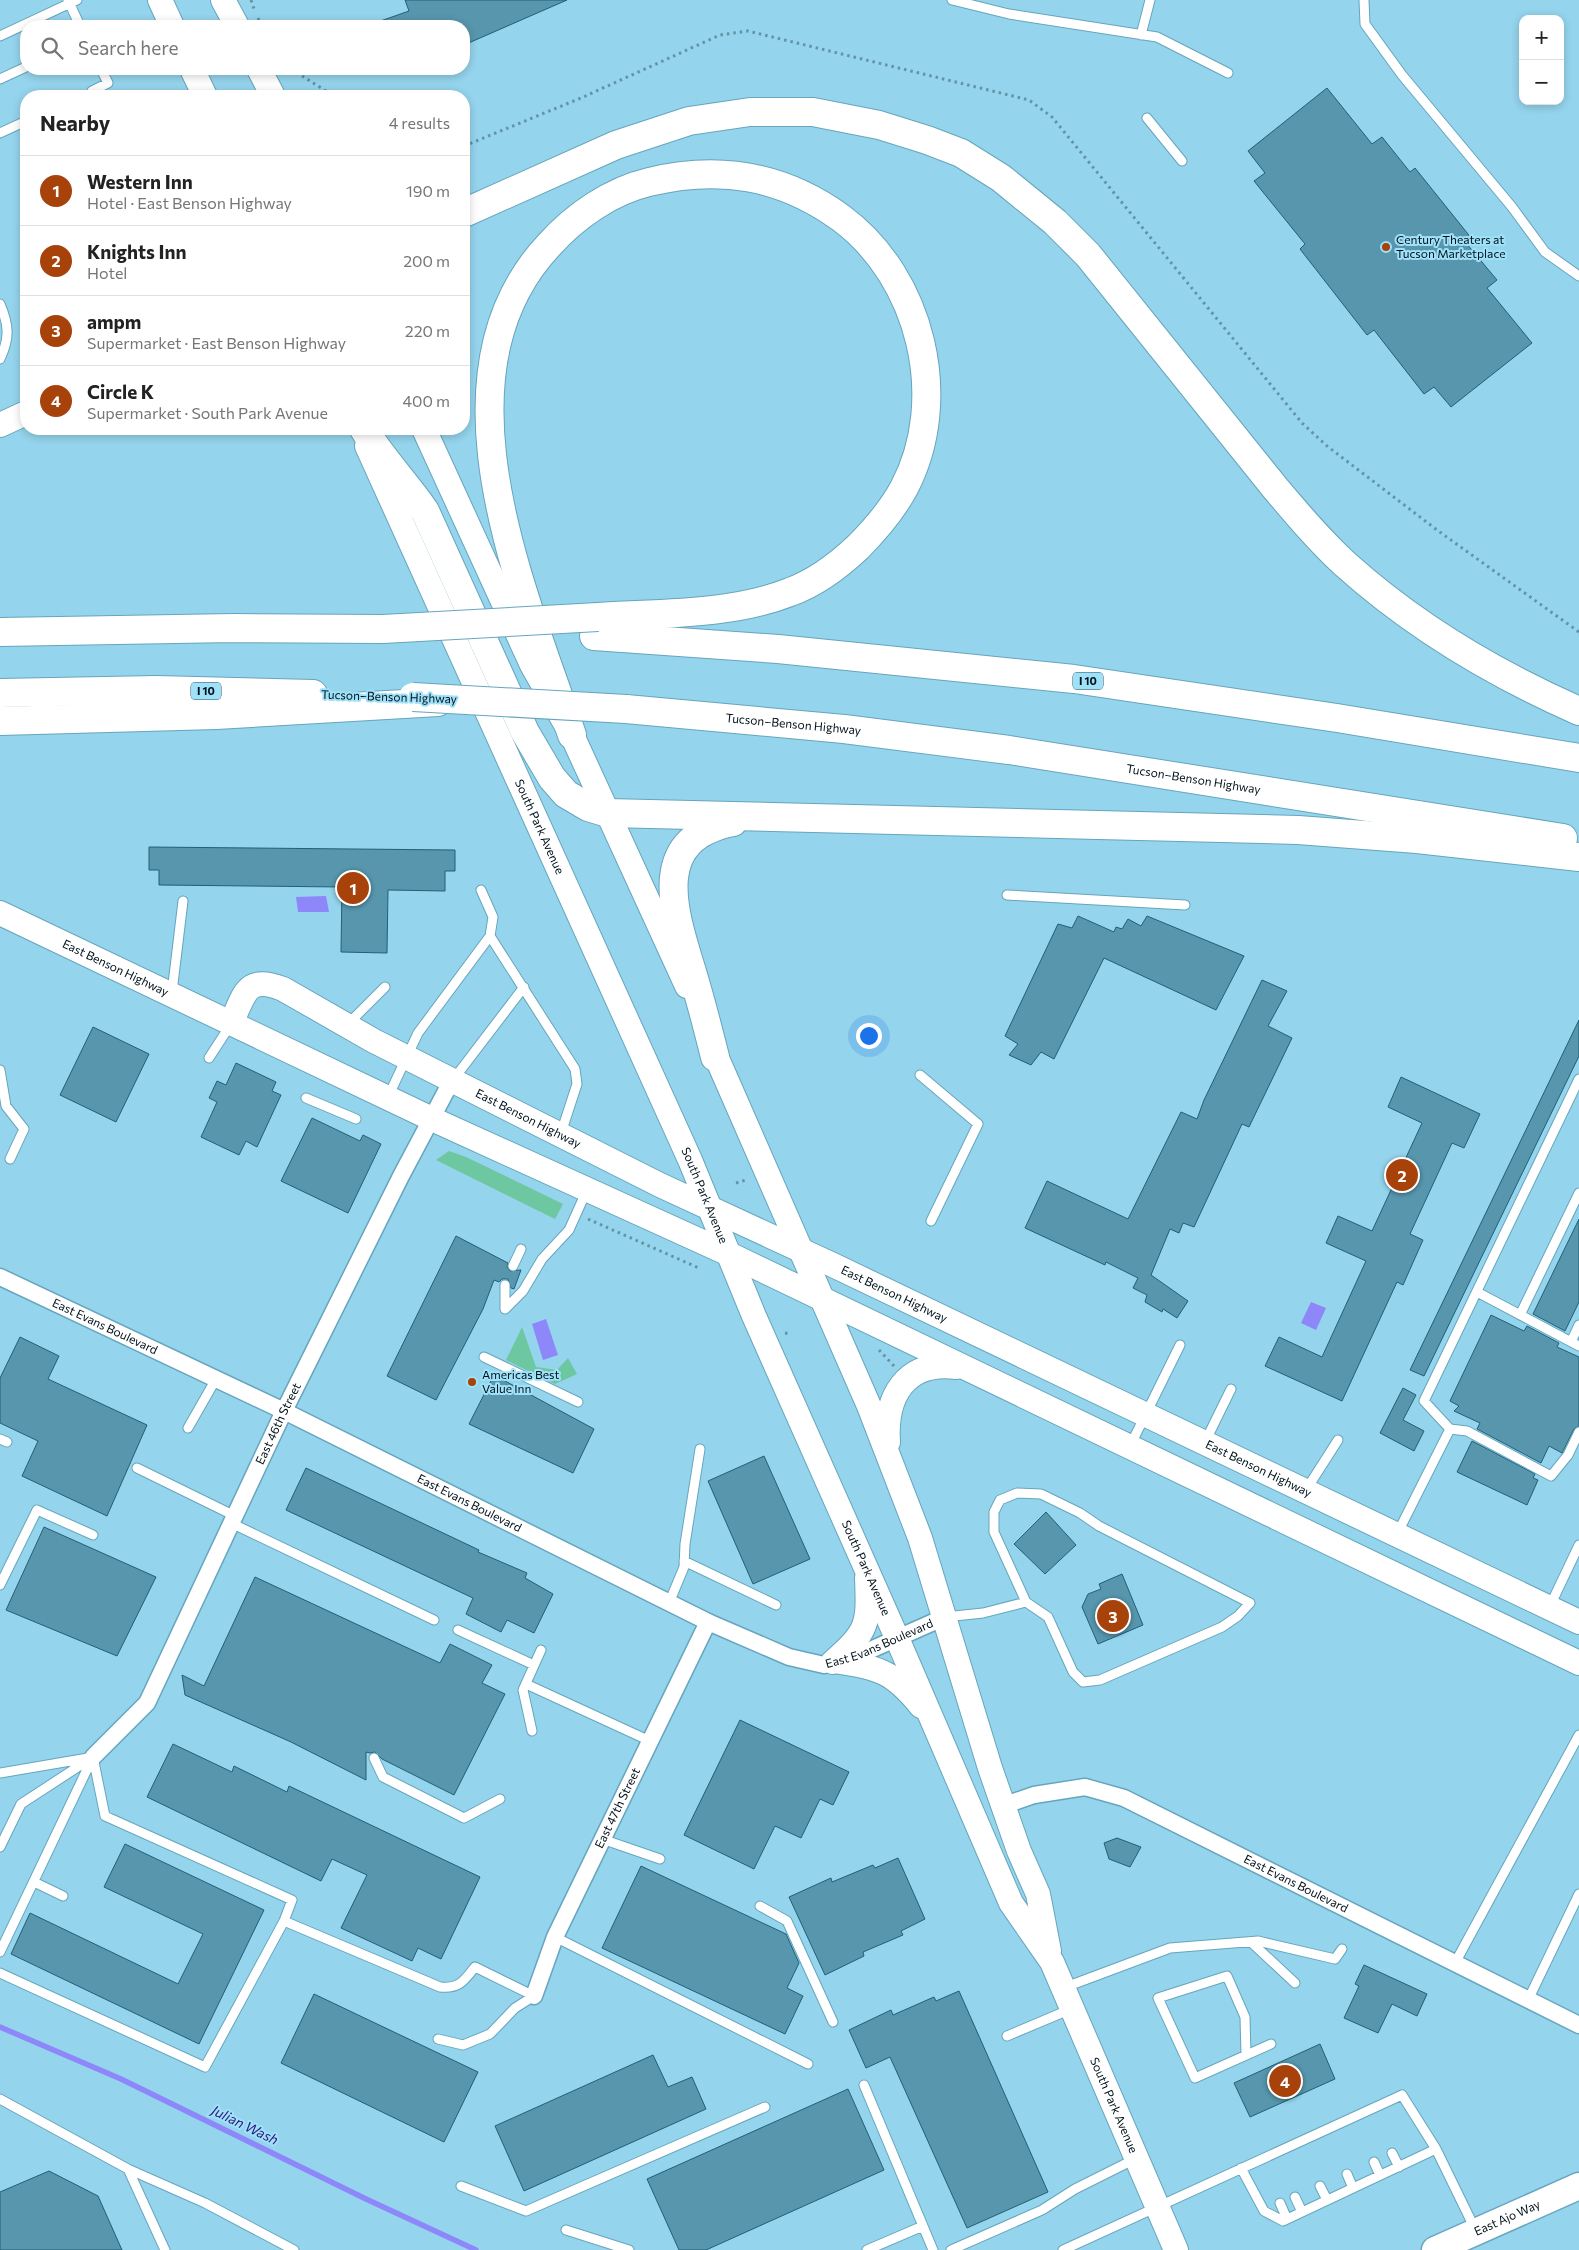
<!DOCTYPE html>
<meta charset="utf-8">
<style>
:root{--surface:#fff;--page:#f2f2f2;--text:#222;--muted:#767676;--line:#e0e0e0;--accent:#a6420a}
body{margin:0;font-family:Commissioner,sans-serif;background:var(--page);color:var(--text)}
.controls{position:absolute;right:15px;top:15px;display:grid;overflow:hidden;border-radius:10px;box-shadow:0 2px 8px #0003}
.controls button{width:45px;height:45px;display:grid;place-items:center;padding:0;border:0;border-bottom:1px solid var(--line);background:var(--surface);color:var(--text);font:25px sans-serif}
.you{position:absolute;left:868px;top:1035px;width:18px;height:18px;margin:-12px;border:4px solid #fff;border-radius:50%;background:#1a73e8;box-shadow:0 0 0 8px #1a73e833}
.badge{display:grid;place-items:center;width:32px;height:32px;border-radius:50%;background:var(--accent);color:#fff;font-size:16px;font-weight:700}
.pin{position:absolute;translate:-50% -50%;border:2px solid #fff;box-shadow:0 1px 5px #0006}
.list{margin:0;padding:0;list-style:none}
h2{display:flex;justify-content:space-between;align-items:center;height:65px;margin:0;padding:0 20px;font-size:21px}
h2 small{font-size:16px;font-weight:400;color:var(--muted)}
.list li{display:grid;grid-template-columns:32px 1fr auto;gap:15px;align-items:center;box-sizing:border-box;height:70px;padding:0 20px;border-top:1px solid var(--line)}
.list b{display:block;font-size:19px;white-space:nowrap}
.list p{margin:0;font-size:16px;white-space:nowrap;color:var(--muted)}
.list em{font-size:16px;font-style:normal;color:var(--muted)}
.icon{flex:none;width:28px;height:28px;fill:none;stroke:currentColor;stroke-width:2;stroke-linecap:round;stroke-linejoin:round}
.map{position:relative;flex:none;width:1579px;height:2250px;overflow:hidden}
.search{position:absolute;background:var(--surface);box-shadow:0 2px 8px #0003;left:20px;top:20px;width:450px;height:55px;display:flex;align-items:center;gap:12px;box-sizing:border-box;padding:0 18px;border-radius:20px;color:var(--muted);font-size:19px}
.panel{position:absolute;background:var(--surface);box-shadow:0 2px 8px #0003;left:20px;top:90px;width:450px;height:345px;border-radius:20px}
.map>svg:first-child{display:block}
.green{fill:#6dc7a0}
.water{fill:#8d87f9}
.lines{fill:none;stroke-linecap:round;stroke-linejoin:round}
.stream{stroke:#8d87f9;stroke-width:5.5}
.building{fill:#5796ad;stroke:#1f6177}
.lane-casing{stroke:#66a5bd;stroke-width:11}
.street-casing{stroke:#66a5bd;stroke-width:19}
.secondary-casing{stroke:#66a5bd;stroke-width:26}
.primary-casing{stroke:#66a5bd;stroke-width:29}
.highway-casing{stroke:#66a5bd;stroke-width:30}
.path{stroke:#6393a6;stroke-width:3;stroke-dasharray:2.5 4;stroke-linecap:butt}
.lane{stroke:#fff;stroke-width:9}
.street{stroke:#fff;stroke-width:16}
.secondary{stroke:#fff;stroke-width:24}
.primary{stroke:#fff;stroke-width:26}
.highway{stroke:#fff;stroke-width:28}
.highway-bridge-casing{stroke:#66a5bd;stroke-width:30;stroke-linecap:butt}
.highway-bridge{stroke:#fff;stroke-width:28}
.poi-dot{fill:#a6420a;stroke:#a0e1fa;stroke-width:2}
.labels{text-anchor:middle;stroke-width:4;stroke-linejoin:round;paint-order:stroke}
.shield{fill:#a0e1fa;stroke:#304f5c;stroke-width:1}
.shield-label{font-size:11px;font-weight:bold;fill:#001119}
.poi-label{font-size:12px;fill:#001119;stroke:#a0e1fa;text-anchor:start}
.street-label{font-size:12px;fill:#001119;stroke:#a0e1fa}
.water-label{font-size:14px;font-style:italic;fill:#2f197d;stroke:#a0e1fa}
</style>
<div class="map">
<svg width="1579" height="2250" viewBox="0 0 1579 2250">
<rect width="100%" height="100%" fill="#94d4ec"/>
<!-- green -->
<path class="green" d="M 449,1151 L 466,1157 L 563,1204 L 555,1219 L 436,1160 Z
M 522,1327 L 536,1367 L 557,1370 L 568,1358 L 577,1374 L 555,1384 L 506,1360 Z"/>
<!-- water -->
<path class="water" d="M 326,896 L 329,912 L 298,912 L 296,897 Z
M 1311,1302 L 1326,1308 L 1316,1330 L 1301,1323 Z
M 546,1319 L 558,1355 L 543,1360 L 532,1324 Z"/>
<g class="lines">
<!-- stream -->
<path class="stream" d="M 0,2027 L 121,2079 L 366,2199 L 476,2250"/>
</g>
<!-- building -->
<path class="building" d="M 405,0 L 567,0 L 464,45 L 464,26 L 373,26 L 372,24 L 409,11 Z
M 1327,88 L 1372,144 L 1382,137 L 1410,172 L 1415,168 L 1472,239 L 1466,243 L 1497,280 L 1487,288 L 1532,343 L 1451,407 L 1434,387 L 1424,394 L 1374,330 L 1367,335 L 1300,249 L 1305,244 L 1254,181 L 1265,173 L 1248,151 Z
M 149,847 L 455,850 L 455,871 L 445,871 L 445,891 L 388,890 L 387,953 L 341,952 L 342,887 L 159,885 L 159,870 L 149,870 Z
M 1078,916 L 1114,932 L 1116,927 L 1122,929 L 1128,919 L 1141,926 L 1147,916 L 1244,956 L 1216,1010 L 1104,958 L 1054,1059 L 1041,1052 L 1031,1065 L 1009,1055 L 1018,1044 L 1005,1036 L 1058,924 L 1072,928 Z
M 1262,980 L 1287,991 L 1268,1026 L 1292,1038 L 1249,1127 L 1242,1124 L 1194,1227 L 1183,1223 L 1179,1233 L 1170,1229 L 1151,1275 L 1188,1301 L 1177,1318 L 1163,1309 L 1162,1312 L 1145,1302 L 1147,1295 L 1133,1288 L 1138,1278 L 1106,1262 L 1105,1265 L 1025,1228 L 1047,1181 L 1128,1219 L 1181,1112 L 1197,1119 L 1204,1100 Z
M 1579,1020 L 1579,1056 L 1424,1376 L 1410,1370 Z
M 93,1027 L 149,1054 L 116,1122 L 60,1095 Z
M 236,1063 L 276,1082 L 272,1091 L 281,1095 L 257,1147 L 246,1141 L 239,1155 L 201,1137 L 217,1102 L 209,1098 L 217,1081 L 226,1085 Z
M 1401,1077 L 1480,1114 L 1464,1148 L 1452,1143 L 1410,1234 L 1423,1240 L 1403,1285 L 1397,1282 L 1342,1401 L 1265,1366 L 1279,1337 L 1322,1357 L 1366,1261 L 1326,1243 L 1338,1216 L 1372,1231 L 1422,1123 L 1388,1107 Z
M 312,1118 L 360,1141 L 363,1135 L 381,1144 L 348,1213 L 281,1181 Z
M 1579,1219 L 1579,1302 L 1565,1331 L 1533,1314 Z
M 456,1236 L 508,1263 L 507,1267 L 510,1271 L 521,1270 L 514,1289 L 511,1288 L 508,1279 L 502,1279 L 499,1282 L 494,1280 L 483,1309 L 436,1400 L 387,1376 Z
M 1491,1315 L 1524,1331 L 1527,1326 L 1559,1343 L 1557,1347 L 1579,1357 L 1579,1426 L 1574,1429 L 1562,1453 L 1549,1446 L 1541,1463 L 1477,1429 L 1480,1423 L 1454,1411 L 1459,1406 L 1450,1401 Z
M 20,1337 L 59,1356 L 48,1379 L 147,1425 L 107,1516 L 22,1476 L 38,1441 L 0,1423 L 0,1378 Z
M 494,1375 L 594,1429 L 573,1473 L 469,1424 Z
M 1403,1388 L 1416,1395 L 1403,1420 L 1424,1431 L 1414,1451 L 1380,1433 Z
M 1472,1441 L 1535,1474 L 1533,1478 L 1538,1480 L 1527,1505 L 1457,1472 Z
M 764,1456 L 810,1559 L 753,1584 L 708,1481 Z
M 306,1468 L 479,1550 L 478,1552 L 527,1573 L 525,1578 L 553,1594 L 534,1633 L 507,1620 L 501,1632 L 466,1614 L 473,1598 L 286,1510 Z
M 1046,1512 L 1076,1545 L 1045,1574 L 1014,1544 Z
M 44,1527 L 156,1577 L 117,1656 L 6,1610 Z
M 1122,1574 L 1143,1625 L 1098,1644 L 1082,1607 L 1088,1594 L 1101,1589 L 1099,1584 Z
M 255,1577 L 440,1663 L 450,1644 L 492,1665 L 482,1683 L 505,1694 L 454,1795 L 382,1759 L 375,1752 L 370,1753 L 366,1752 L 366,1780 L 291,1742 L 185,1695 L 182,1675 L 204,1686 Z
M 740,1720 L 849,1772 L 833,1805 L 820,1799 L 801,1838 L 775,1826 L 754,1869 L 684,1835 Z
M 173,1744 L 232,1772 L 234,1766 L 287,1792 L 289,1786 L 480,1877 L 441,1959 L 418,1948 L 412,1961 L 341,1928 L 367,1875 L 332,1859 L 321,1881 L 147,1797 Z
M 1117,1838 L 1141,1847 L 1130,1867 L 1109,1859 L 1104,1843 Z
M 125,1844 L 264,1910 L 199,2044 L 11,1954 L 30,1913 L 178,1984 L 203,1934 L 104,1887 Z
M 898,1858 L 925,1919 L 901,1931 L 903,1935 L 863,1952 L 864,1956 L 825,1975 L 789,1897 L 831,1878 L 832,1882 L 873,1865 L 875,1868 Z
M 641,1866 L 786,1934 L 799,1963 L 787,1988 L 803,1996 L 785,2034 L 602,1948 Z
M 1364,1965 L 1427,1994 L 1417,2016 L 1392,2004 L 1378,2033 L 1344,2018 L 1359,1986 L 1355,1984 Z
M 959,1991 L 1048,2192 L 967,2228 L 890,2057 L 866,2068 L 849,2030 L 891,2010 L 893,2015 L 934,1997 L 936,2001 Z
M 314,1994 L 478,2072 L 444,2142 L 281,2063 Z
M 1320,2044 L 1335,2079 L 1250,2117 L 1234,2083 Z
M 653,2055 L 668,2087 L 692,2077 L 706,2109 L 524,2191 L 495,2126 Z
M 848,2089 L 884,2170 L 706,2250 L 679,2250 L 647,2179 Z
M 49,2171 L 98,2196 L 122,2250 L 0,2250 L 0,2192 Z"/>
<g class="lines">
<!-- lane casing -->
<g class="lane-casing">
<path id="lane" d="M 68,0 L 80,26
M 952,0 L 1009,14 L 1157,37 L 1228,73
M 1364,0 L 1365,24 L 1402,75 L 1512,207 L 1545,252 L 1579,276
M 1141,35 L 1150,0
M 0,36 L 77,0
M 0,79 L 26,67
M 92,91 L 108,83 L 101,69
M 1147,118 L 1182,161
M 0,133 L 26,121
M 0,304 C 9,325 10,338 0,359
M 1007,895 L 1185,905
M 490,936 L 575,1069 L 577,1084 L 561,1133
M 172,992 L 183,901
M 347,1025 L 385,987
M 209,1058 L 231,1024
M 0,1070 L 6,1106 L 24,1129 L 10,1159
M 920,1075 L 978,1124 L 931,1221
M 1579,1079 L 1424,1401 L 1450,1429 L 1467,1431 L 1551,1476 L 1568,1455 L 1579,1432
M 453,1080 L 524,987
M 388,1097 L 418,1033 L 490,936 L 493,917 L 481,890
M 306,1098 L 356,1119
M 513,1266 L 521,1249
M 505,1285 L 505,1309 L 523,1291 L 542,1259 L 569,1230 L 587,1190
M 1477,1292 L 1579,1346
M 1520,1315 L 1579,1193
M 1571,1342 L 1579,1325
M 484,1357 L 578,1402
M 188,1428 L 216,1379
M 0,1439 L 7,1442
M 1205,1442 L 1231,1389
M 1130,1446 L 1180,1345
M 137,1468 L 235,1516
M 1306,1490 L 1338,1440
M 1017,1493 L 1041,1494 L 1080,1513 L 1099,1526 L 1250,1603 L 1238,1616 L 1222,1627 L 1100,1680 L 1083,1682 L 1073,1672 L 1048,1617 L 1026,1602 L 994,1532 L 994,1512 L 1000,1500 Z
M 231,1523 L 434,1620
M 1397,1534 L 1450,1429
M 684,1561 L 776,1605
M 0,1585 L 37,1510 L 93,1535
M 669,1603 L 684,1567 L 685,1544 L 700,1449
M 1549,1608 L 1579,1545
M 945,1617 L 983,1613 L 1026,1602
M 458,1630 L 534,1665
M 526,1684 L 650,1741
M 532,1731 L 523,1690 L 541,1650
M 93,1757 L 105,1816 L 292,1900 L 284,1921
M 374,1758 L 383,1777 L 464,1818 L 500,1799
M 0,1773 L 88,1758
M 602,1839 L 660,1859
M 0,1847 L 21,1804 L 93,1757
M 34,1882 L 63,1896
M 760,1906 L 787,1921 L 833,2022
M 555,1937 L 808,2064
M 1251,1942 L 1295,1983
M 0,1952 L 93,1757
M 1455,1963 L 1579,1735
M 0,1973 L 205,2067 L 284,1921 L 440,1987 C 459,1989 464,1981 475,1967 L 534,1996
M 1063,1988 L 1170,1948 L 1258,1941 L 1335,1959 L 1342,1949
M 1528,2000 L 1579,1894
M 1007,2036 L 1071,2009
M 438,2039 L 463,2045 L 490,2034 L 515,2008 L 534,1996
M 1246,2055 L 1245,2017 L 1227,1976 L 1158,1998 L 1195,2078 L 1271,2044
M 864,2085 L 933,2250
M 0,2099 L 128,2169 L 205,2203 L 294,2250
M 1392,2153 L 1399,2167
M 1374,2162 L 1380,2175
M 1241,2168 L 1264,2211 L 1283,2221 L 1436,2149 L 1475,2229
M 128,2169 L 165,2250
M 1347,2174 L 1353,2188
M 461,2186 L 526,2211 L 765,2107
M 1320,2186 L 1327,2200
M 1295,2197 L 1302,2212
M 1280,2203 L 1287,2219
M 566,2230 L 629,2250
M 867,2250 L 923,2226
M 951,2250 L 1042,2210 L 1075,2189 L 1135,2159
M 1063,2250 L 1402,2095 L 1436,2149"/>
</g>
<!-- street casing -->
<g class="street-casing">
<g id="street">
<path id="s1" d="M 0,1277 L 284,1411 L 708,1622 L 789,1657 L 824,1665 L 859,1655 L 945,1617"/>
<path id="s2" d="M 93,1757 L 147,1703 L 284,1411 L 401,1176 L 452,1080"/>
<path id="s3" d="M 1002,1806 L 1034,1795 L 1085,1787 L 1124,1798 L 1579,2025"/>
<path id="s4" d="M 534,1996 L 555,1937 L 708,1622"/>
</g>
</g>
<!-- secondary casing -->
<g class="secondary-casing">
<g id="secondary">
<path d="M 160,0 L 172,26"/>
<path d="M 223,0 L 237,26"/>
<path d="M 192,69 L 205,96"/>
<path d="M 259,69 L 273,96"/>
<path d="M 0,425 L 26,413"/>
<path d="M 424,429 L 532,665 L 572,735 L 687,986"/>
<path id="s5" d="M 367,446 L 690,1160 L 754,1316 L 897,1638 L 1011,1903 L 1052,1962 L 1176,2250"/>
<path id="s6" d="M 0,913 L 432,1119 L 729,1254 L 1579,1663"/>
<path id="s7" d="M 231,1023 C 245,995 245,974 283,989 L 374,1041 L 660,1185 L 835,1266 L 1579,1622"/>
<path d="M 709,1040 L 869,1406 L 920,1538 L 990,1768 L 1019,1851 L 1038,1894 L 1049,1951"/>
<path d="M 888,1442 C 885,1397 905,1360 957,1367"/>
<path d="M 835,1661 C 878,1668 892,1670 921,1706"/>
<path d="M 833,1662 C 868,1631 869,1625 867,1578"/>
</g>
</g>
<!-- primary casing -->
<g class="primary-casing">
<g id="primary">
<path id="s8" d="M 1435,2250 L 1579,2186"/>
</g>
</g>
<!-- highway casing -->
<g class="highway-casing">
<g id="highway">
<path d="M 464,213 L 616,145 L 689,121 L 750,112 L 813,112 L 879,125 L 927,140 L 961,153 L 1001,178 L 1055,222 L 1088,255 L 1276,489 C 1298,515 1320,541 1345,564 C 1414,626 1495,674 1579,711"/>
<path d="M 364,429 C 382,459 406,483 425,511 L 525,732 L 552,778 L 566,794 L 588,807 L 608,813 L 1298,830 L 1417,839 L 1579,857"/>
<path d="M 0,632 L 234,628 L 383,629"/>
<path d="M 594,636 L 778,649 L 1074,679 L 1337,718 L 1579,758"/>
<path d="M 0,693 L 156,690 L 313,694"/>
<path id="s9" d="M 626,709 L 844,729 L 1009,750 L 1563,838"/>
<path d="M 0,721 L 216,715 L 438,702"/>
<path d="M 572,735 C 524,592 426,376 549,245 C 575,216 611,191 649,182 C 719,165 782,175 841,218 C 921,277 951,399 904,488 C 892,510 876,529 858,547 C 839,565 815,583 790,592 C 732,615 659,613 598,617"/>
<path d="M 715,1057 C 708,1029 701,1002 693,975 C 675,915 646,839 733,822"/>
</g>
</g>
<!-- path -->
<path class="path" d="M 251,0 L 255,12
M 258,18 L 261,26
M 291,69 L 334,96
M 464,146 L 581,98 L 720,35 L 748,31 L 1029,100 L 1052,117 L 1302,423 L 1327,446 L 1437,530 L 1579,632
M 736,1183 L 746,1180
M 588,1219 L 699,1268
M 785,1333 L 791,1334
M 879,1350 L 894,1366"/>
<!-- lane -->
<use href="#lane" class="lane"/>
<!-- street -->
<use href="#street" class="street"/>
<!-- secondary -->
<use href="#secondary" class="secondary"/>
<!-- primary -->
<use href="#primary" class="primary"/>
<!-- highway -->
<use href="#highway" class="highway"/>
<!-- highway-bridge casing -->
<g class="highway-bridge-casing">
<path id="highway-bridge" d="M 383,629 L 598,617
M 413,697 L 626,709"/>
</g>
<!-- highway-bridge -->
<use href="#highway-bridge" class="highway-bridge"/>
</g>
<!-- markers -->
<g class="poi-dot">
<circle cx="1386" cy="247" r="5"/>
<circle cx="472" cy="1382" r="5"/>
</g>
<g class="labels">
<!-- shield labels -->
<g class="shield">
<rect x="1073" y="672.5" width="30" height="17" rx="4"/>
<rect x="191" y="682.5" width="30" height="17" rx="4"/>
</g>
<g class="shield-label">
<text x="1088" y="685">I 10</text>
<text x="206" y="695">I 10</text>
</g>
<!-- poi labels -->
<g class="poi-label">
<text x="1396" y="244">Century Theaters at<tspan x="1396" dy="14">Tucson Marketplace</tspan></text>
<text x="482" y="1379">Americas Best<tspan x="482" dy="14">Value Inn</tspan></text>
</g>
<!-- street labels -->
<g class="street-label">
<text transform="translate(389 697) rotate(2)" y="4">Tucson–Benson Highway</text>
<text dy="4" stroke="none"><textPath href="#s9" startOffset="168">Tucson–Benson Highway</textPath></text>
<text dy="4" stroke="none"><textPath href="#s9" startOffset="572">Tucson–Benson Highway</textPath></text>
<text dy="4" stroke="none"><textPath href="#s5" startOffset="418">South Park Avenue</textPath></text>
<text dy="4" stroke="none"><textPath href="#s6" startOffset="128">East Benson Highway</textPath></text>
<text dy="4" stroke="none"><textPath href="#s7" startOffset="352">East Benson Highway</textPath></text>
<text dy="4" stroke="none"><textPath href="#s5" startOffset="822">South Park Avenue</textPath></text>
<text dy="4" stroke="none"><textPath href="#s7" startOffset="758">East Benson Highway</textPath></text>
<text dy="4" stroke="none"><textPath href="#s1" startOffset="116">East Evans Boulevard</textPath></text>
<text dy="4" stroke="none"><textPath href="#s2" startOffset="385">East 46th Street</textPath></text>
<text dy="4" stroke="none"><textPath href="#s7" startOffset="1162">East Benson Highway</textPath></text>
<text dy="4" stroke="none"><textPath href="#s1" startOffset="521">East Evans Boulevard</textPath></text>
<text dy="4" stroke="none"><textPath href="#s5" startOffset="1228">South Park Avenue</textPath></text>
<text dy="4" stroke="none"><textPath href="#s1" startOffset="971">East Evans Boulevard</textPath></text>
<text dy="4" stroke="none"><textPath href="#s4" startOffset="206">East 47th Street</textPath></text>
<text dy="4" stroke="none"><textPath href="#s3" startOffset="318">East Evans Boulevard</textPath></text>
<text dy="4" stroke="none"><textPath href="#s5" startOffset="1821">South Park Avenue</textPath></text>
<text dy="4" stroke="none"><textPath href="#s8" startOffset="79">East Ajo Way</textPath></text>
</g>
<!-- water labels -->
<g class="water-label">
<text transform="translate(245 2125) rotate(26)" y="5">Julian Wash</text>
</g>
</g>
</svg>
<div class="controls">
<button>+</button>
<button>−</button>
</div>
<div class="you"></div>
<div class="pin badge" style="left:353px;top:888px">1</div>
<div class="pin badge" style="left:1402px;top:1175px">2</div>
<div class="pin badge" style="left:1113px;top:1616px">3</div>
<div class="pin badge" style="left:1285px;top:2081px">4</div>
<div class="search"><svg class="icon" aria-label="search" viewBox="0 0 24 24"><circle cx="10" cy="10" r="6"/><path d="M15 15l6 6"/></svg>Search here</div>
<section class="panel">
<h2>Nearby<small>4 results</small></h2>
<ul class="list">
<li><span class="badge">1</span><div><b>Western Inn</b><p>Hotel · East Benson Highway</p></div><em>190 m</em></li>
<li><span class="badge">2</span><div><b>Knights Inn</b><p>Hotel</p></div><em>200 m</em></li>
<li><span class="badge">3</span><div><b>ampm</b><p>Supermarket · East Benson Highway</p></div><em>220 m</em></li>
<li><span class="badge">4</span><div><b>Circle K</b><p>Supermarket · South Park Avenue</p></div><em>400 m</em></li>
</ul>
</section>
</div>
